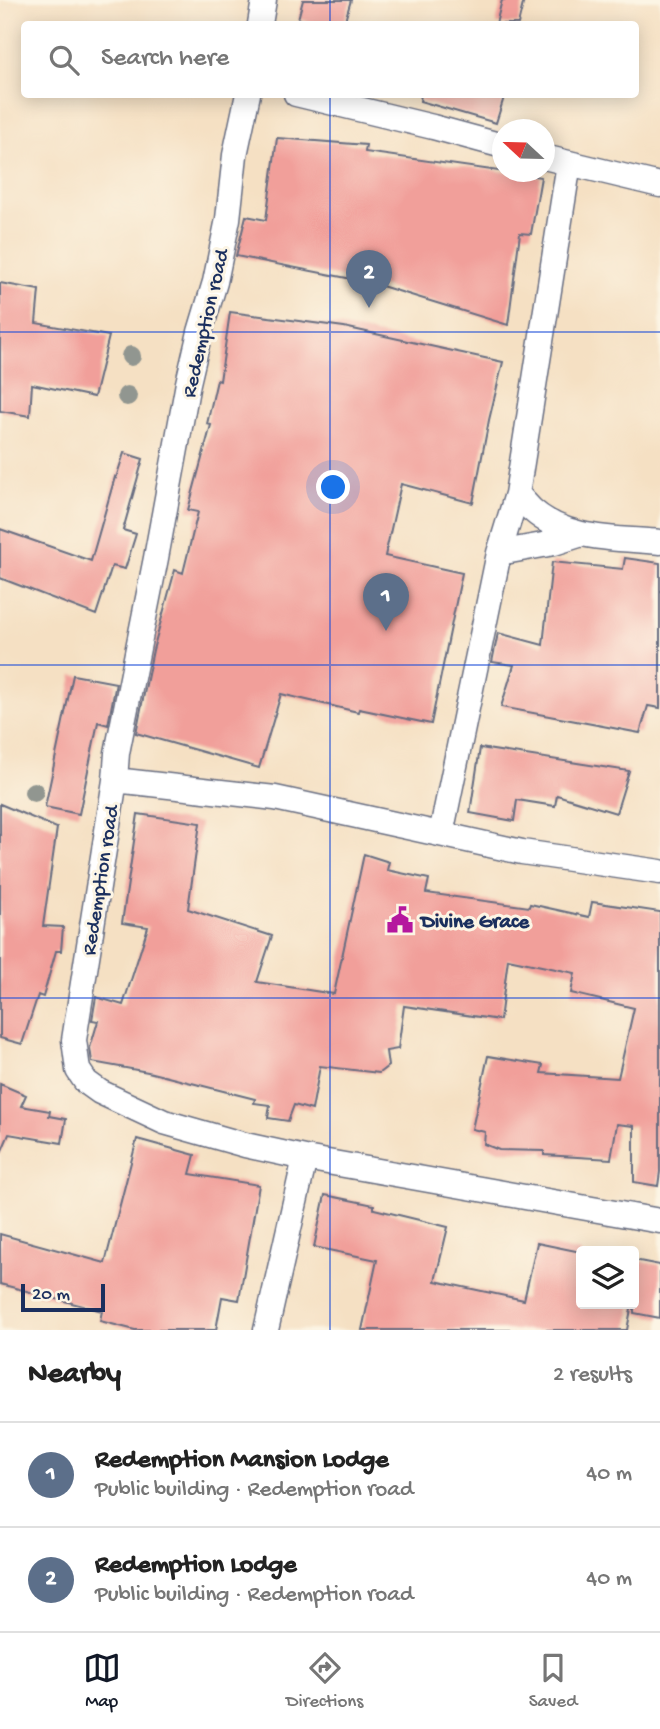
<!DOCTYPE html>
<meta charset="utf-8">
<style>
:root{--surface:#fff;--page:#f2f2f2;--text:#222;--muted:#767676;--line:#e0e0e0;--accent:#111827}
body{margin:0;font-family:"Gochi Hand",sans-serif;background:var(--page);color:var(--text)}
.controls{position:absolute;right:21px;bottom:21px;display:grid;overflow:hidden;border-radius:7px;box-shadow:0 4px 18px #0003}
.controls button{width:63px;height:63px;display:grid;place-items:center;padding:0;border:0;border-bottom:2px solid var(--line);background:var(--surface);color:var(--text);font:35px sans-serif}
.compass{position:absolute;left:492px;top:119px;width:63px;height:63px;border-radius:50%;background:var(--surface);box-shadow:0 4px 18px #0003;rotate:292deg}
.scale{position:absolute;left:21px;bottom:18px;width:84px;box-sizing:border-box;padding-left:7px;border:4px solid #1b2f5e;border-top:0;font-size:19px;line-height:24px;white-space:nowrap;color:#1b2f5e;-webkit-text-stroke:5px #fcf5e5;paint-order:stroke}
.you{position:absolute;left:334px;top:488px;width:24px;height:24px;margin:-18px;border:5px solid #fff;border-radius:50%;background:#1a73e8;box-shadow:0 0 0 10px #1a73e833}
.badge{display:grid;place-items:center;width:46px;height:46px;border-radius:50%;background:var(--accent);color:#fff;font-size:23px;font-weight:700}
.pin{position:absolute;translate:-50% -58px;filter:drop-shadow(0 2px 4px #0008)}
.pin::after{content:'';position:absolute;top:37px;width:24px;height:21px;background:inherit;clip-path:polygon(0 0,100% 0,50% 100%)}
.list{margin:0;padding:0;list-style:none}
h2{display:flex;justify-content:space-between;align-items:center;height:91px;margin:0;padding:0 28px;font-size:30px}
h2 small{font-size:23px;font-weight:400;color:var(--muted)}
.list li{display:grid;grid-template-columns:46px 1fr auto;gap:21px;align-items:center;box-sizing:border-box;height:105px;padding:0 28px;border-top:2px solid var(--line)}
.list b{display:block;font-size:26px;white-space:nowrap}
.list p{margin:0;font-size:23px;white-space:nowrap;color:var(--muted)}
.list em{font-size:23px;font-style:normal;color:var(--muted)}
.icon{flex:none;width:38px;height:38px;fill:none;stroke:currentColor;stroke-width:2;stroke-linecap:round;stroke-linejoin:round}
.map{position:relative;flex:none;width:660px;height:1330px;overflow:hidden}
.search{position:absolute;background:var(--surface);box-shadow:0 4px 18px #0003;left:21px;right:21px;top:21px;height:77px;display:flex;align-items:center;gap:18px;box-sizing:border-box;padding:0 24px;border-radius:7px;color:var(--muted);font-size:26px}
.sheet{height:301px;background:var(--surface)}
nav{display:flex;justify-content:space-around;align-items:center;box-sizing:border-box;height:98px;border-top:2px solid var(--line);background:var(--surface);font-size:19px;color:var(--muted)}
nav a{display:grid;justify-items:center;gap:4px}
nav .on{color:var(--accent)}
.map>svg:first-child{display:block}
.building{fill:#f19f9a}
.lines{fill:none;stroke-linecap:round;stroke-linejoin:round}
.street-casing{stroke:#676d81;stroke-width:27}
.street{stroke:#fff;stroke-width:24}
.tree{fill:#919690}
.grid{fill:none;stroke:#1d4ed8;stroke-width:2;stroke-opacity:0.55}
.labels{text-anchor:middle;stroke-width:6;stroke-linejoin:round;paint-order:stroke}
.street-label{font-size:21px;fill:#1b2f5e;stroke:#fcf5e5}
.poi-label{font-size:21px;font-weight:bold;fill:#1b2f5e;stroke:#fcf5e5;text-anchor:start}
</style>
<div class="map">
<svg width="660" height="1330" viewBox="0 0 660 1330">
<rect width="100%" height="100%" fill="#fcf5e5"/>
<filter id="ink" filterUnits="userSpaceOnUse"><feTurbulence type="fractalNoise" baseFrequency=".0143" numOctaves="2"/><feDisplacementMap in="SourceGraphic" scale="14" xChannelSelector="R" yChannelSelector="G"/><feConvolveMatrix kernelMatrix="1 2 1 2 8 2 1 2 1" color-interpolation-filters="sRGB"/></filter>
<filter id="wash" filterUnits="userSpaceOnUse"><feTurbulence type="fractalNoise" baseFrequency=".00686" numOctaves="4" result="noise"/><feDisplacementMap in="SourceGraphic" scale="28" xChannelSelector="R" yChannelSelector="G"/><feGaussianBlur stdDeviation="1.57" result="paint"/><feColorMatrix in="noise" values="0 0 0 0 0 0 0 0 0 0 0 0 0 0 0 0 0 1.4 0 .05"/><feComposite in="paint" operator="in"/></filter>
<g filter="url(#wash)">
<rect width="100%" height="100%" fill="#f5e0c3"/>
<g id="blocks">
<!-- building -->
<path class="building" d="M 303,0 L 351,0 L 344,24 L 317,24 L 298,19 Z
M 502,0 L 524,0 L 518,24 L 496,24 Z
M 421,94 L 505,94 L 496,123 L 420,101 Z
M 277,138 L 366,145 L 365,152 L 541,177 L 531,234 L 520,233 L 508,325 L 372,283 L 236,256 L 246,216 L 266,220 Z
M 0,283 L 39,290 L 36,323 L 109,336 L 94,397 L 32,384 L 30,416 L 0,411 Z
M 230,312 L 344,327 L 503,362 L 489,420 L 473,503 L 401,484 L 385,556 L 462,573 L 431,724 L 359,709 L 358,712 L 281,694 L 259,768 L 136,733 L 153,650 L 175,570 L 183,573 L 198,512 L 188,510 L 211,425 L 207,424 L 217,380 L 220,381 Z
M 124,453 L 143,459 L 123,530 L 136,534 L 125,569 L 112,566 L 96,615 L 0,578 L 0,529 L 91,561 L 115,477 L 116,478 Z
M 625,558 L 660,563 L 660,708 L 648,706 L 640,733 L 501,707 L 514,665 L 492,662 L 498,633 L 543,645 L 552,562 L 623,569 Z
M 73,675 L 116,683 L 108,725 L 98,722 L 79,814 L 45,807 Z
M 480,748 L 629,771 L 616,813 L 557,795 L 555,806 L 517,800 L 514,821 L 470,813 Z
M 0,804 L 57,828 L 43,926 L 63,927 L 61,951 L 56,951 L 43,997 L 38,995 L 22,1044 L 0,1038 Z
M 138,814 L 200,823 L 188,909 L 272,936 L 257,982 L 334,994 L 364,854 L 389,862 L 387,870 L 429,879 L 426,893 L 529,907 L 530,904 L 589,917 L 592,902 L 660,912 L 660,1172 L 658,1186 L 634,1182 L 634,1126 L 617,1124 L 611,1159 L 544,1155 L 544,1151 L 499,1150 L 484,1144 L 485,1132 L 472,1129 L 488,1056 L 543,1065 L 541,1073 L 618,1078 L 634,1008 L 571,993 L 575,973 L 508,959 L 500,1020 L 404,1006 L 398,1049 L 386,1051 L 388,1066 L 379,1073 L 320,1066 L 312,1110 L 294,1105 L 288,1121 L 268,1118 L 270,1105 L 254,1103 L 255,1099 L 148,1072 L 92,1062 L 90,1048 L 98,1021 L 92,1020 L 96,997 L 123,1005 L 148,927 L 122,923 Z
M 0,1084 L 26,1095 L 21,1106 L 50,1111 L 49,1116 L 66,1119 L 62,1143 L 9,1134 L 0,1155 Z
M 137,1139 L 195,1155 L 190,1174 L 259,1185 L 239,1300 L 222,1297 L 216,1330 L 135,1330 L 100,1321 L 102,1311 L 0,1284 L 0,1234 L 105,1263 Z
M 325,1195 L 374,1205 L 374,1209 L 448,1227 L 435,1281 L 524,1300 L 537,1243 L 581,1252 L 581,1304 L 632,1304 L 627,1330 L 362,1330 L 377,1260 L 314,1247 Z
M 634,1260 L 660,1265 L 660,1318 L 634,1313 Z"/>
</g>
</g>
<g filter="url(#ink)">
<use href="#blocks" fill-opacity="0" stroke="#676d81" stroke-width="2"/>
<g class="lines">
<!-- street casing -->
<g class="street-casing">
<path id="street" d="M 260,24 L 264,0
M 248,94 L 235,155 L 228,219 L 215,282 L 200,332 L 188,383 L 156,558 L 117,753 L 115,780 L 74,1040 L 78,1070 L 86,1082 L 100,1092 L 164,1122 L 245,1145 L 305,1158 L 660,1221
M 296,94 L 433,127 L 503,146
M 544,157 L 660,185
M 517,494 C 522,499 527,505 532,510 C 567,541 616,538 660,542
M 499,553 L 554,543 L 579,535
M 115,780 L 275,798 L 522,852 L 660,872
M 441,834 L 499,553 L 517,494 L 569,163
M 266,1330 L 305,1158"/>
</g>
<!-- street -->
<use href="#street" class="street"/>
</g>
<!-- trees -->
<g class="tree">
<circle cx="131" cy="356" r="10"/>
<circle cx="127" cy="396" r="10"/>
<circle cx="34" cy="792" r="10"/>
</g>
</g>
<!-- grid -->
<path class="grid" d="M 330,0 L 330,24M 330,94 L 330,1330M 0,332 L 660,332M 0,665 L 660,665M 0,998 L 660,998"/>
<!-- icons -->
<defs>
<g id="civic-bare" transform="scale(2.1)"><path d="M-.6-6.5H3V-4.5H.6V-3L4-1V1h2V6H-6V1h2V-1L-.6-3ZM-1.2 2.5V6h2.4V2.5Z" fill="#b5179e" stroke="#fcf5e5" stroke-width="2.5" paint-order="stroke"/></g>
</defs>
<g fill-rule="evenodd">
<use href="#civic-bare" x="400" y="920"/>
</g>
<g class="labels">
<!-- street labels -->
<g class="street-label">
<text transform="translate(204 323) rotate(-77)" y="7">Redemption road</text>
<text transform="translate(99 880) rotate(-81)" y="7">Redemption road</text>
</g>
<!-- poi labels -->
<g class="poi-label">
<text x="421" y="927">Divine Grace</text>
</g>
</g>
</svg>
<div class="controls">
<button><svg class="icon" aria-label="layers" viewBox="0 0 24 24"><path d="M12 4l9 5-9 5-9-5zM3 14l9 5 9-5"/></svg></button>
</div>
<svg class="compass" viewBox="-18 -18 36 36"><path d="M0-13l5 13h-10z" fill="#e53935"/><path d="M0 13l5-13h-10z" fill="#767676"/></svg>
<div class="scale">20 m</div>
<div class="you"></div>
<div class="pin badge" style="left:386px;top:631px;background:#5c6f8a">1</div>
<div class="pin badge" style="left:369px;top:308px;background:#5c6f8a">2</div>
<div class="search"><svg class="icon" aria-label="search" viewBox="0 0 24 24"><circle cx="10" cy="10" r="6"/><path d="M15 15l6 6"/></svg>Search here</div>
</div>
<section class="sheet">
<h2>Nearby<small>2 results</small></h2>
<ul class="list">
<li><span class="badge" style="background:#5c6f8a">1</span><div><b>Redemption Mansion Lodge</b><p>Public building · Redemption road</p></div><em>40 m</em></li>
<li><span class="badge" style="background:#5c6f8a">2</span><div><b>Redemption Lodge</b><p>Public building · Redemption road</p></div><em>40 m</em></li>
</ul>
</section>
<nav>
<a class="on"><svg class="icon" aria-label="map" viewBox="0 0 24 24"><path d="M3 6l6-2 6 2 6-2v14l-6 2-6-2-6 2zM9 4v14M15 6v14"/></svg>Map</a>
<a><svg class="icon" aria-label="directions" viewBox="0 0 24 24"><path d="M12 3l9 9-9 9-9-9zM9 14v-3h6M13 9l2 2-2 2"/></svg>Directions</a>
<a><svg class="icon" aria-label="saved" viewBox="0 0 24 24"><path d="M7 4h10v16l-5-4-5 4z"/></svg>Saved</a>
</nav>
